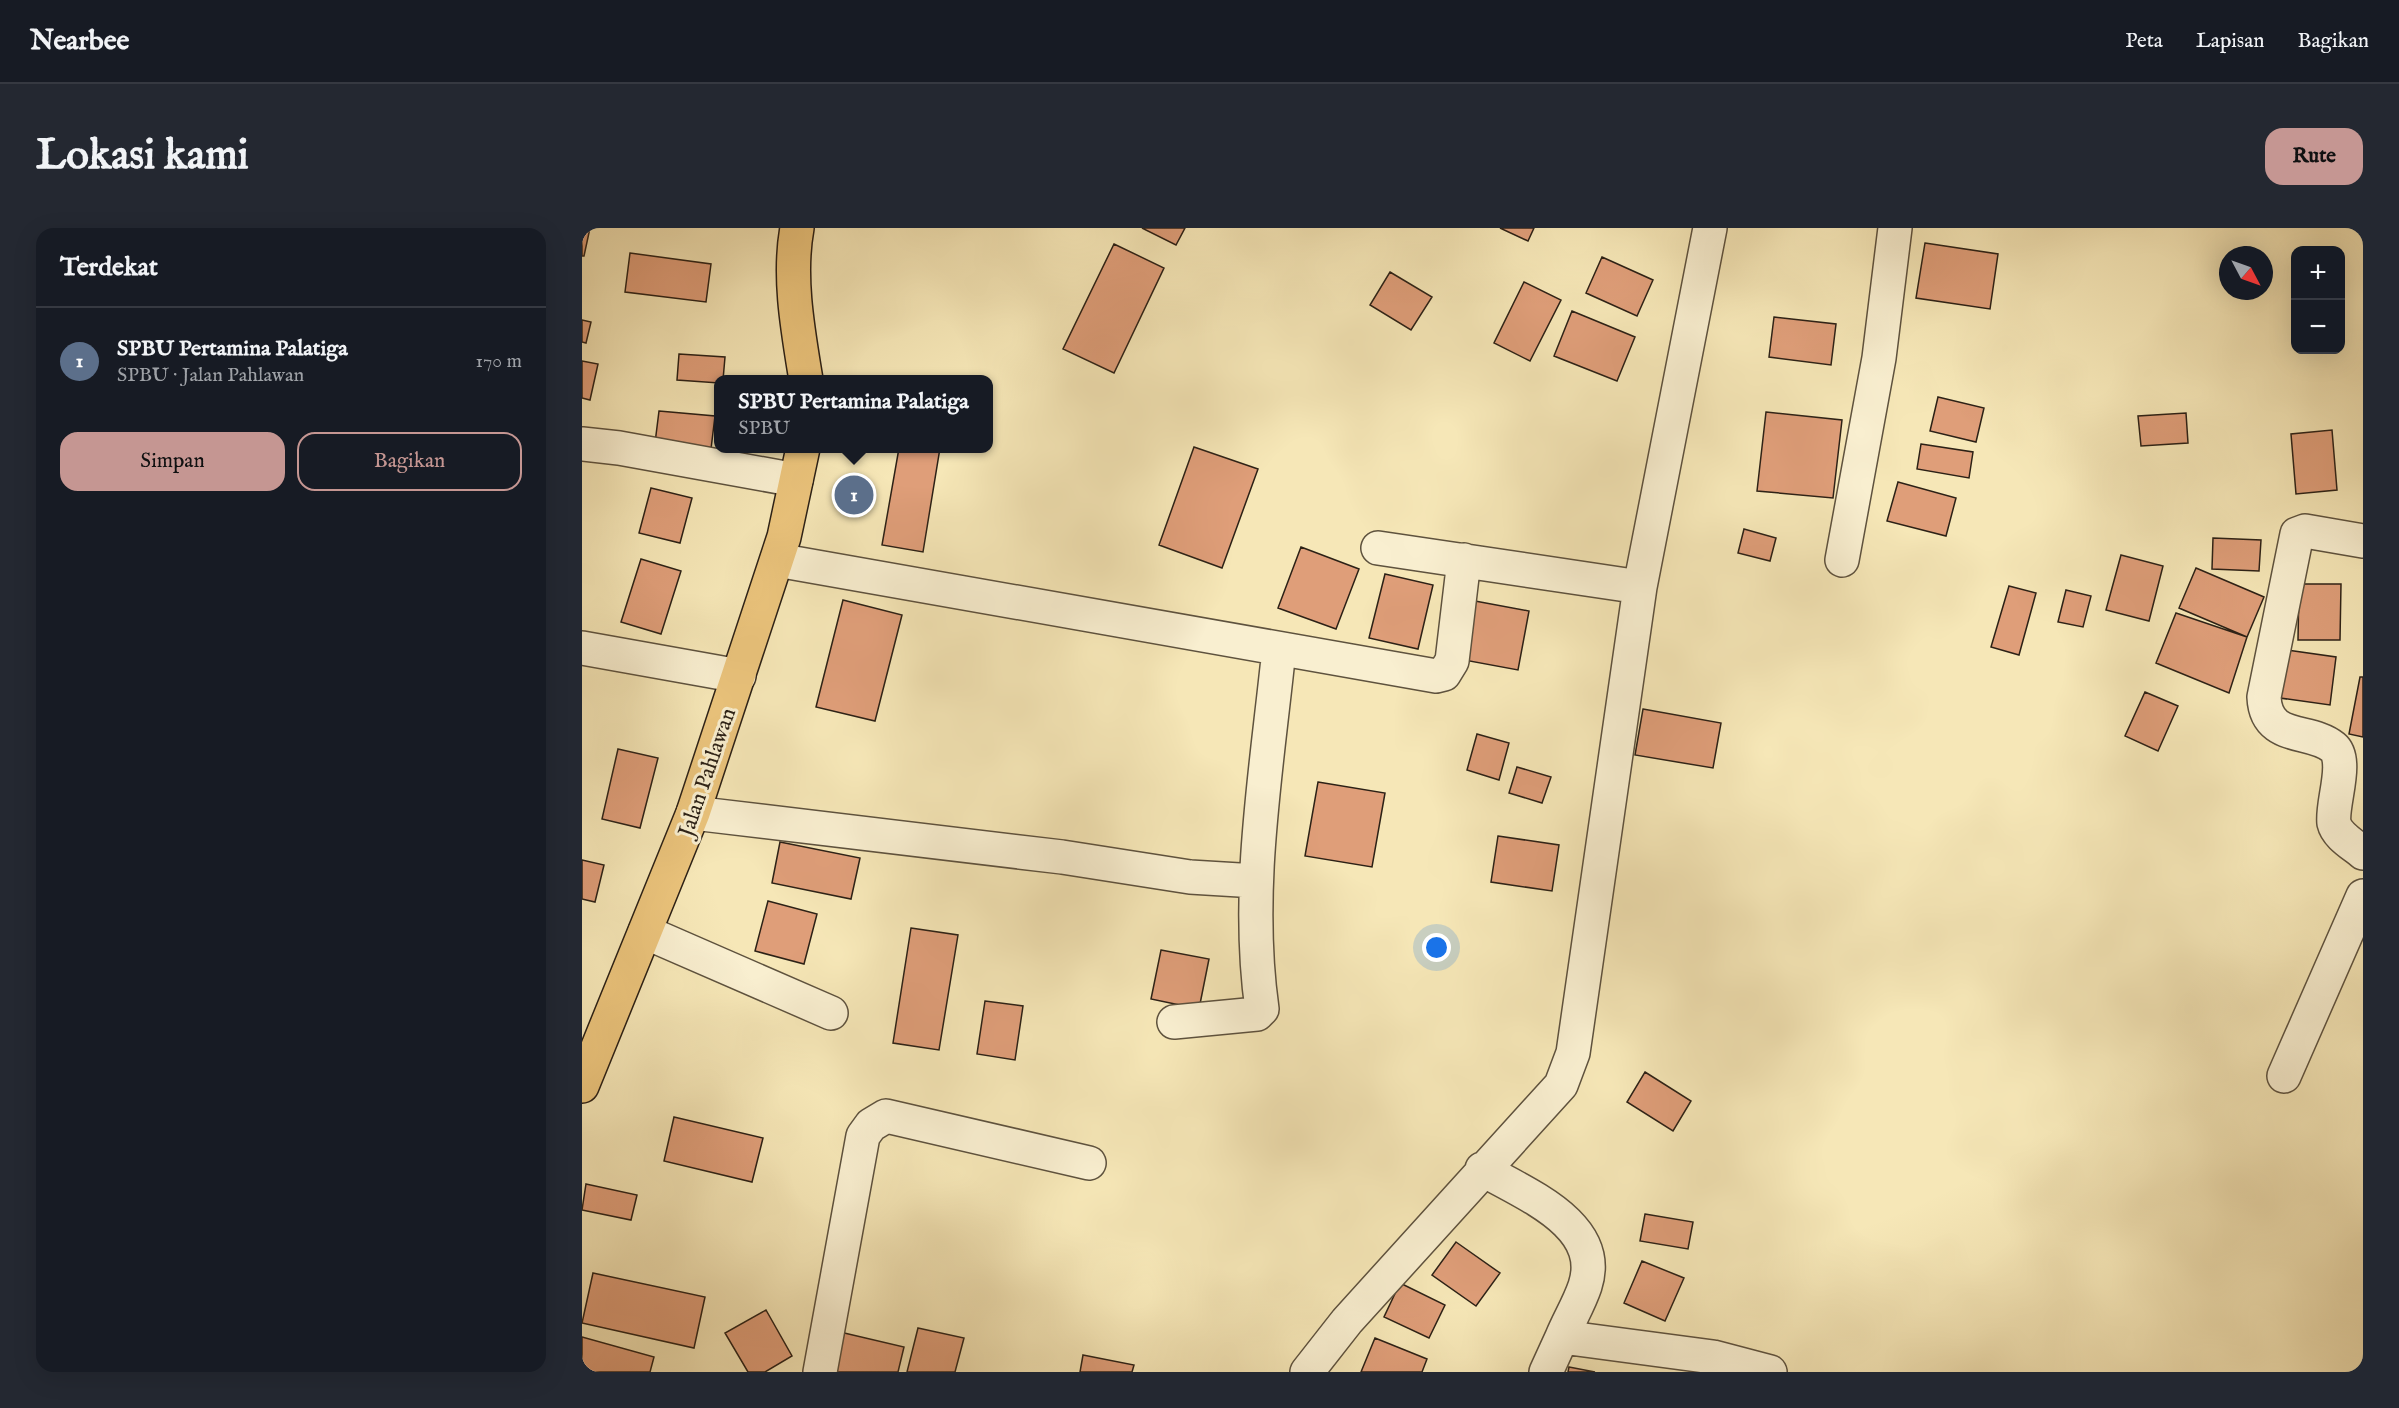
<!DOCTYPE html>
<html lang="id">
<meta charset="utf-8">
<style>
:root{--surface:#171b24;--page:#242831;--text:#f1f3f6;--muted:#9ea1a6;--line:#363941;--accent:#c59692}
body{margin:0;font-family:"IM FELL English",serif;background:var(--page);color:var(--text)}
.controls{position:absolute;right:18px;top:18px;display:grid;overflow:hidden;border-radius:12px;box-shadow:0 6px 24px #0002}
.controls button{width:54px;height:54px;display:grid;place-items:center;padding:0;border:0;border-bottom:2px solid var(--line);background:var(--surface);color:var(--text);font:30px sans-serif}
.compass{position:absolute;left:1637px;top:18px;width:54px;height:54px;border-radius:50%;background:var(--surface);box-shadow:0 6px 24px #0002;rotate:131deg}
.you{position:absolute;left:855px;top:720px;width:21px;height:21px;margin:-15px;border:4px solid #fff;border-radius:50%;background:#1a73e8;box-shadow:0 0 0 9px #1a73e833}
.badge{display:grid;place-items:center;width:39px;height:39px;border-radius:50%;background:var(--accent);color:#fff;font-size:20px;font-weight:700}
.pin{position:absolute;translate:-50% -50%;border:3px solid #fff;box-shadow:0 2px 6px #0006}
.popup{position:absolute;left:132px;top:147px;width:279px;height:78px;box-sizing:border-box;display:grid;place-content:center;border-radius:12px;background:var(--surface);filter:drop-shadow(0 2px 4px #0005);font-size:20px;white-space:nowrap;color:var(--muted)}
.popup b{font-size:22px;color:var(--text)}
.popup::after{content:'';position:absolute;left:50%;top:100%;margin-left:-12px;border:12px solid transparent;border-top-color:var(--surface)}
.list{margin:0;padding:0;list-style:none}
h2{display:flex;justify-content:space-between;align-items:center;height:78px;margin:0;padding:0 24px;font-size:26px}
h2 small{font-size:20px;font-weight:400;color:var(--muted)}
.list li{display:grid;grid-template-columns:39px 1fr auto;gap:18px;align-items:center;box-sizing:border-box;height:108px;padding:0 24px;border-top:2px solid var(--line)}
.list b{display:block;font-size:22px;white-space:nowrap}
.list p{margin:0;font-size:20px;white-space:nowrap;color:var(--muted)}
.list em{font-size:20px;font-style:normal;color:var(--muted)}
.actions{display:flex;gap:12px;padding:18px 24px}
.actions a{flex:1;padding:14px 0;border:2px solid var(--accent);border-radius:18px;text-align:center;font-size:21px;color:var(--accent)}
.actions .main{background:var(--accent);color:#111}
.map{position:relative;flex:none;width:1781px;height:1144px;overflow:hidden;border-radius:18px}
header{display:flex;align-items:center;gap:36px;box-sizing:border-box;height:84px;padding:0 30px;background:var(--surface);border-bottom:2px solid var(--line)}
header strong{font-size:28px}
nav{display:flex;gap:33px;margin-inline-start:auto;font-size:21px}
.intro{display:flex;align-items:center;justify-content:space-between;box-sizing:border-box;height:144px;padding:0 36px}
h1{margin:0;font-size:42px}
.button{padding:15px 27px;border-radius:18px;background:var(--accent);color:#111;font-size:21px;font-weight:700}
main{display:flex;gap:36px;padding:0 36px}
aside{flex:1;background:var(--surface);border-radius:18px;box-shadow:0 6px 24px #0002}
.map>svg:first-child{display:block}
.building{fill:#df9e79;stroke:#2c2116;stroke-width:1.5}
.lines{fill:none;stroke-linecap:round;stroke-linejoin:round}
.minor-casing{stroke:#5e523e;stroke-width:36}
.highway-casing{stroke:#2c2116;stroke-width:36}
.minor{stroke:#f9efd0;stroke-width:33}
.highway{stroke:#ebc47c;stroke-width:33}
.labels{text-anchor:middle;stroke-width:6;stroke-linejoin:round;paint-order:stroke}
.street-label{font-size:22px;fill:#2c2116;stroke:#f9efd0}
</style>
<header>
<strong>Nearbee</strong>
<nav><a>Peta</a><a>Lapisan</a><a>Bagikan</a></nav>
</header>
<div class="intro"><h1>Lokasi kami</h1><a class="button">Rute</a></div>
<main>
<aside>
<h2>Terdekat<small></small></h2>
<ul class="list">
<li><span class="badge" style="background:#5c6f8a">1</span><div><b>SPBU Pertamina Palatiga</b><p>SPBU · Jalan Pahlawan</p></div><em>170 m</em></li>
</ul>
<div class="actions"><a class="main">Simpan</a><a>Bagikan</a></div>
</aside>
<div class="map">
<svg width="1781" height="1144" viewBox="0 0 1781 1144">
<rect width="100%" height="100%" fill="#f6e7b7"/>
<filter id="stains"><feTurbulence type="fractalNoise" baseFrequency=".00333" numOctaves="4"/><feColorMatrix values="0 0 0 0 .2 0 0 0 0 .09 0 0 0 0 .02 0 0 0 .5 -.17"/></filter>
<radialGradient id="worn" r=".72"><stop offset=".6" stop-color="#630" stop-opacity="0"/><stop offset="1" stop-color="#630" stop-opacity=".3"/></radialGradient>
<!-- building -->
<path class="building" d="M 0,0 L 8,0 L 2,28 L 0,28 Z
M 560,0 L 603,0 L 594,17 Z
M 918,0 L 952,0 L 946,13 Z
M 1343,15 L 1416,26 L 1408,81 L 1334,70 Z
M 532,16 L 582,40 L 532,145 L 481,121 Z
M 48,25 L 129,36 L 124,74 L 43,64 Z
M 1020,29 L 1071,52 L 1055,88 L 1004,65 Z
M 808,44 L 850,69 L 829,102 L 788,77 Z
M 942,54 L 979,72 L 948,133 L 912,115 Z
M 990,83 L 1053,109 L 1035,153 L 972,128 Z
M 1192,89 L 1254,96 L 1249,137 L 1187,129 Z
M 0,92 L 9,94 L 4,115 L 0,114 Z
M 97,126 L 143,129 L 141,152 L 137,152 L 137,155 L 95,152 Z
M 0,133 L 16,136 L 8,172 L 0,170 Z
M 1356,169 L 1402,180 L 1394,214 L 1348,203 Z
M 77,183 L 133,188 L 129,221 L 73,215 Z
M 1184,184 L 1260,192 L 1251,270 L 1175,263 Z
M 1604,185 L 1606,215 L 1559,218 L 1556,188 Z
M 1750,202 L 1755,262 L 1714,266 L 1709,206 Z
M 1339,216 L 1391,224 L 1387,250 L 1335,241 Z
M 612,219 L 676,241 L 640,340 L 577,317 Z
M 317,220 L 358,220 L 341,324 L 300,317 Z
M 1316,254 L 1374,270 L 1364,308 L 1305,293 Z
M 69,260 L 110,270 L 98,315 L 57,305 Z
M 1162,301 L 1194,310 L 1188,333 L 1156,325 Z
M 1631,310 L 1679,312 L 1677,343 L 1630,341 Z
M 719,319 L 777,341 L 754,401 L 696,380 Z
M 1539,327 L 1581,338 L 1567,393 L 1524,382 Z
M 59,331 L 99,343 L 79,406 L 39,394 Z
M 1614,340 L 1682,369 L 1665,409 L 1597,380 Z
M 803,346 L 851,357 L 836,421 L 787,410 Z
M 1717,356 L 1759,356 L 1758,412 L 1716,412 Z
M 1427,358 L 1454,365 L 1437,427 L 1409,419 Z
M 1484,362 L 1509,368 L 1501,399 L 1476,394 Z
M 261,372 L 320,387 L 293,493 L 234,479 Z
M 893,373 L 947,383 L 936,442 L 882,432 Z
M 1594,385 L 1665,409 L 1647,465 L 1574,435 Z
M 1705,422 L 1754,429 L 1748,477 L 1698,470 Z
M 1778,449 L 1781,449 L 1781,509 L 1767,506 Z
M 1563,464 L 1596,478 L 1576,523 L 1543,508 Z
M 1061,481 L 1139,495 L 1131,540 L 1053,527 Z
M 895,506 L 927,515 L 917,552 L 885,542 Z
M 36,521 L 76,530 L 58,600 L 20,591 Z
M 935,539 L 969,549 L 960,575 L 927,565 Z
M 736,554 L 803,565 L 790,639 L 723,628 Z
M 916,608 L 977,617 L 970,663 L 909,654 Z
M 198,614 L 278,630 L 269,671 L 190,655 Z
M 0,632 L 22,637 L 13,674 L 0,671 Z
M 186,673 L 235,686 L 222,736 L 173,723 Z
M 329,700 L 376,707 L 357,822 L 311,815 Z
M 579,722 L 627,731 L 617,781 L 569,771 Z
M 403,773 L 441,778 L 433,832 L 395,826 Z
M 1063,844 L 1109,873 L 1091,903 L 1045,874 Z
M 92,889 L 181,910 L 170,954 L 82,933 Z
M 4,956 L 55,967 L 49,992 L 0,982 Z
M 1063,986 L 1111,994 L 1106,1021 L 1058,1013 Z
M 874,1014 L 918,1045 L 894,1078 L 850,1047 Z
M 1060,1033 L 1102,1050 L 1083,1093 L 1042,1075 Z
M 11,1045 L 123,1069 L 112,1120 L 0,1095 Z
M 818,1055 L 863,1077 L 847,1110 L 802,1089 Z
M 184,1082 L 210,1128 L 183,1144 L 166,1144 L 143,1105 Z
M 336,1100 L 382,1110 L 373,1144 L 325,1144 Z
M 258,1104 L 322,1119 L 316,1144 L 249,1144 Z
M 0,1109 L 72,1129 L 68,1144 L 0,1144 Z
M 793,1110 L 845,1131 L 840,1144 L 779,1144 Z
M 501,1127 L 552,1137 L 550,1144 L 498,1144 Z
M 987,1139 L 1013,1144 L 986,1144 Z"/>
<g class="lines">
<!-- minor casing -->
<g class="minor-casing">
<path id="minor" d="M 0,216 L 37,220 L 214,252
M 1781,313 L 1723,303 L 1715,306 L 1682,469 C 1684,514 1728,500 1751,519 C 1767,532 1749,577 1752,595 C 1755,608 1772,617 1781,625
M 796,320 L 1058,359
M 195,332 L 854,448 L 862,446 L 870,433 L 882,332
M 1260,332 L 1297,130 L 1313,0
M 0,420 L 157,448
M 111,585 L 480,629 L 608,649 L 674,653
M 63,704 L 249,785
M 592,794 L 675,786 L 680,781 C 663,662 685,540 697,421
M 1702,848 L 1781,668
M 900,941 C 942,966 1023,996 1003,1058 C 997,1076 987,1092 980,1109 L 1131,1129 L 1188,1144
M 238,1144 L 281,908 L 289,897 L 304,888 L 507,935
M 725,1144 L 765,1093 L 979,857 L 991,825 L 1058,359 L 1128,0
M 964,1144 L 980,1109"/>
</g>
<!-- highway casing -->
<g class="highway-casing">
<path id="highway" d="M 215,0 C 206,49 216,103 224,152
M 0,858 L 111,585 L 202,309 L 221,220"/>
</g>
<!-- minor -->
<use href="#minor" class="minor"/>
<!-- highway -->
<use href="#highway" class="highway"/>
</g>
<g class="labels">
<!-- street labels -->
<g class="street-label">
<text transform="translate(124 544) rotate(-71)" y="8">Jalan Pahlawan</text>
</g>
</g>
<rect width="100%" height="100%" filter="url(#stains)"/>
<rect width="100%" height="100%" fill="url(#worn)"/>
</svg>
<div class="controls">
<button>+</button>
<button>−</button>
</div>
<svg class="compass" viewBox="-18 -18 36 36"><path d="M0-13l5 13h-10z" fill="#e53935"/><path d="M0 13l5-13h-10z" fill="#9ea1a6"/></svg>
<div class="you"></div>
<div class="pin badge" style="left:272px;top:267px;background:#5c6f8a">1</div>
<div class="popup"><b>SPBU Pertamina Palatiga</b>SPBU</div>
</div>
</main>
